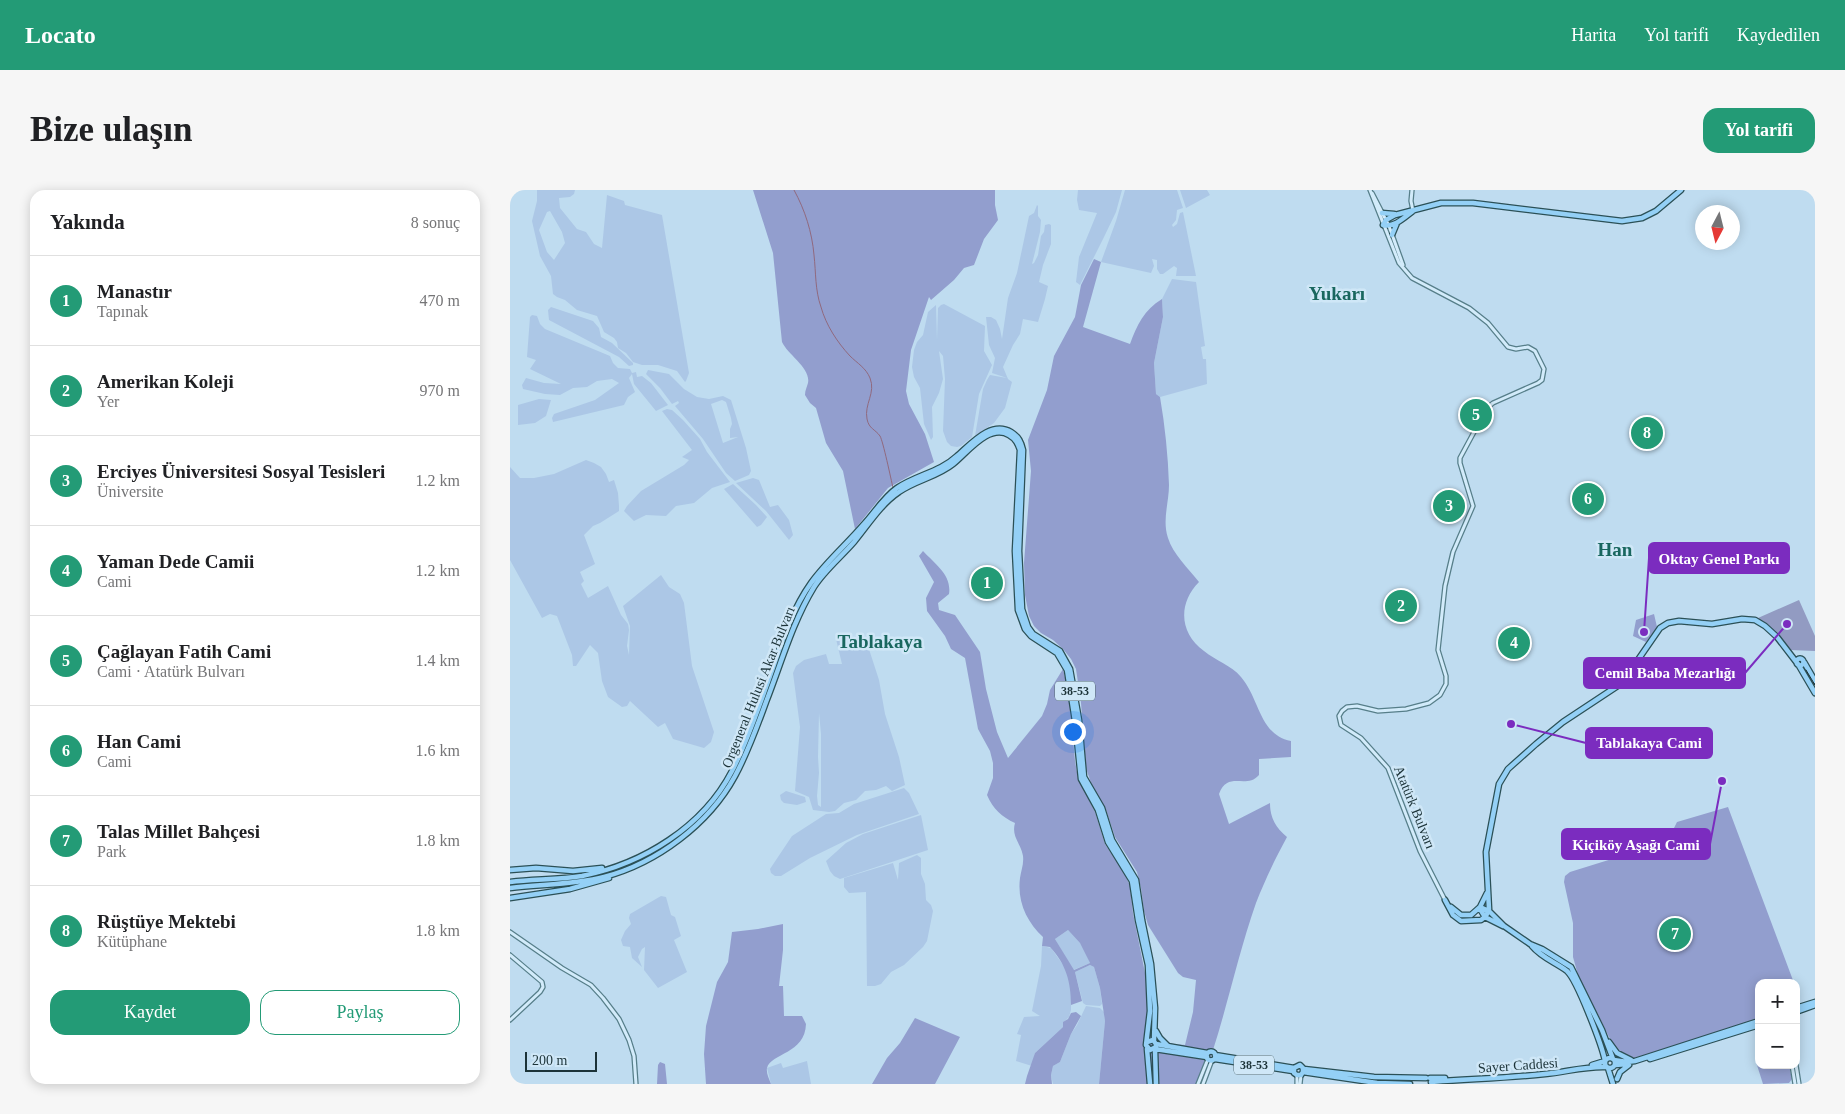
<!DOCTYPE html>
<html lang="tr">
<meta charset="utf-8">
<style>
:root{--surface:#fff;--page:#f6f6f6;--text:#202124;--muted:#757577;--line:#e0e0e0;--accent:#239b76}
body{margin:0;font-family:"Times New Roman",serif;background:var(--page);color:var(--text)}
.controls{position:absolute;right:15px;bottom:15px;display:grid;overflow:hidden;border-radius:10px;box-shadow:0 2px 12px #0003}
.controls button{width:45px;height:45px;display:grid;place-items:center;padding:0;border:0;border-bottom:1px solid var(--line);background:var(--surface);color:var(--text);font:25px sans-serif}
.compass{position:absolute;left:1185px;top:15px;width:45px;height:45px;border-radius:50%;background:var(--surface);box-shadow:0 2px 12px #0003;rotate:187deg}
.scale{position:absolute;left:15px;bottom:12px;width:72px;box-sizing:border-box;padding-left:5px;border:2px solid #1c3338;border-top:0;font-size:14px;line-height:18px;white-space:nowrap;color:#1c3338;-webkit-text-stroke:4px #cfe7f7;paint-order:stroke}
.you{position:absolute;left:562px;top:541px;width:18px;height:18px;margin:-12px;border:4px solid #fff;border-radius:50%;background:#1a73e8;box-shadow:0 0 0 8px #1a73e833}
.badge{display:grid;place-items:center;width:32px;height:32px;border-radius:50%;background:var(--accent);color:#fff;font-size:16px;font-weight:700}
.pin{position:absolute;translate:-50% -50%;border:2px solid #fff;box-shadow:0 1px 5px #0006}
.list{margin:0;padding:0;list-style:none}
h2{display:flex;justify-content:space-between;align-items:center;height:65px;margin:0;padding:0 20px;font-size:21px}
h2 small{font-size:16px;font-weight:400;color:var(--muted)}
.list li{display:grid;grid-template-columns:32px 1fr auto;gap:15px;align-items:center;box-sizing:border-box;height:90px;padding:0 20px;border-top:1px solid var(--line)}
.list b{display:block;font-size:19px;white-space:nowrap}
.list p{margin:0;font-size:16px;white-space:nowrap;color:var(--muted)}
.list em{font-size:16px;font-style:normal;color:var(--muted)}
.actions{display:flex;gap:10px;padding:15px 20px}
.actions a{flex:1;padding:11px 0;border:1px solid var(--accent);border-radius:15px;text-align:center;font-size:18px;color:var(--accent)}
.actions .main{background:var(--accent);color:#fff}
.map{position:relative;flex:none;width:1305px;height:894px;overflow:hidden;border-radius:15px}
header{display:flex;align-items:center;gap:30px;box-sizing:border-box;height:70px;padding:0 25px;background:var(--accent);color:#fff}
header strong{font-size:24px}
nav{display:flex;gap:28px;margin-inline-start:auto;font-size:18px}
.intro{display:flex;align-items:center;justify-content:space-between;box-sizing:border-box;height:120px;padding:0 30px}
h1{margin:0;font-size:35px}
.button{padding:12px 22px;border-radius:15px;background:var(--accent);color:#fff;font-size:18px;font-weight:700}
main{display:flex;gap:30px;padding:0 30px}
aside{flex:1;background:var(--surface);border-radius:15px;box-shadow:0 2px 12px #0003}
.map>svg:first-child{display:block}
.farmland{fill:#acc7e6;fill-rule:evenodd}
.green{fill:#929ece;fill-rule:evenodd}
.cemetery{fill:#929bc2}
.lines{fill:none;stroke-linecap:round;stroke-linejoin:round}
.stream{stroke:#90697e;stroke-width:1}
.minor-casing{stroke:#567e89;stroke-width:5.5}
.major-casing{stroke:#2b5056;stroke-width:7}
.minor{stroke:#d2ebfa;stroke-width:3}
.major{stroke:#94d0f6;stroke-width:4.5}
.tram{stroke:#1c3338;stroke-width:1}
.labels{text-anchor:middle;stroke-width:5;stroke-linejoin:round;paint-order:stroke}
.shield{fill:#cfe7f7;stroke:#526971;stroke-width:1}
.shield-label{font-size:12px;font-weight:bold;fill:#1c3338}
.street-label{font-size:14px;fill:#1c3338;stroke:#cfe7f7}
.district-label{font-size:19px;font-weight:bold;fill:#19675f;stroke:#cfe7f7}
.leader{fill:none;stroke:#7b2cbf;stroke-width:2}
.callout-dot{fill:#7b2cbf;stroke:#cfe7f7;stroke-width:2}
.callout{fill:#7b2cbf;stroke:#7b2cbf;stroke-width:2}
.callout-label{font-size:15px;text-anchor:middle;font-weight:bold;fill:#fff}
</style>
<header>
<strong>Locato</strong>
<nav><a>Harita</a><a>Yol tarifi</a><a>Kaydedilen</a></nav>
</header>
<div class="intro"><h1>Bize ulaşın</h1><a class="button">Yol tarifi</a></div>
<main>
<aside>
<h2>Yakında<small>8 sonuç</small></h2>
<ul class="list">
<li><span class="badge">1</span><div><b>Manastır</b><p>Tapınak</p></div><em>470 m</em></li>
<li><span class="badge">2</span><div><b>Amerikan Koleji</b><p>Yer</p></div><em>970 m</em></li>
<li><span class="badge">3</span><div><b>Erciyes Üniversitesi Sosyal Tesisleri</b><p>Üniversite</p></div><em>1.2 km</em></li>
<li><span class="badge">4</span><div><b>Yaman Dede Camii</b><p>Cami</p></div><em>1.2 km</em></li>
<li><span class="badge">5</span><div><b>Çağlayan Fatih Cami</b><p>Cami · Atatürk Bulvarı</p></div><em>1.4 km</em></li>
<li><span class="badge">6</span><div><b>Han Cami</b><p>Cami</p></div><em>1.6 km</em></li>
<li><span class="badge">7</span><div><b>Talas Millet Bahçesi</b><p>Park</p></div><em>1.8 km</em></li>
<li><span class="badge">8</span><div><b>Rüştüye Mektebi</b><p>Kütüphane</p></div><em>1.8 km</em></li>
</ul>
<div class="actions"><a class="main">Kaydet</a><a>Paylaş</a></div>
</aside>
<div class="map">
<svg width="1305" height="894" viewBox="0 0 1305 894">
<rect width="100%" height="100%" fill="#bfdcf0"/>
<!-- farmland -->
<path class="farmland" d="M 27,0 L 65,0 L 64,4 L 60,7 L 49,8 L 50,18 L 67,39 L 76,42 L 84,54 L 92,58 L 97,5 L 114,11 L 115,15 L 152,25 L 179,183 L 176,191 L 175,192 L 167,181 L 148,175 L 132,175 L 123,172 L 116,163 L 108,158 L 107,152 L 104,148 L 94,142 L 87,126 L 67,120 L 55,110 L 47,107 L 43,104 L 41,86 L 30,66 L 22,31 L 27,11 ZM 40,21 L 52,42 L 55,53 L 44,70 L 37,62 L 29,40 L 37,22 Z
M 568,0 L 612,0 L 606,22 L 594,47 L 570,95 L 566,92 L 569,67 L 587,23 L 569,20 L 567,10 Z
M 615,0 L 667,0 L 673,18 L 667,20 L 666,30 L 662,35 L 663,37 L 667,34 L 670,23 L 673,22 L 686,86 L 666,86 L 667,78 L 664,76 L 653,84 L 650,84 L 647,79 L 647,70 L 642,69 L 644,76 L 641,83 L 591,72 L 606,31 Z
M 670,0 L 697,0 L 700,5 L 676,18 Z
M 527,15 L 528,16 L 528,26 L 531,30 L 530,42 L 522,74 L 524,73 L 528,65 L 531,46 L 534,42 L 535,35 L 539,34 L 541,35 L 541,54 L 533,75 L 529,92 L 538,96 L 535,109 L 528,132 L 513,129 L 510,144 L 503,155 L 493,177 L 498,189 L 502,192 L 495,218 L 484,233 L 465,246 L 473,199 L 477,190 L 480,185 L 497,188 L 482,183 L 485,168 L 479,155 L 476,127 L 481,127 L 486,130 L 490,139 L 492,149 L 498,108 L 507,83 L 519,26 L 524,23 Z
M 662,89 L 686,92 L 695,156 L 691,157 L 693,169 L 696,169 L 697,194 L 650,207 L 646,204 L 644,173 L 653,127 L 652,109 Z
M 434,114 L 475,136 L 474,161 L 482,175 L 469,204 L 462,247 L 451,256 L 447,257 L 441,256 L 437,252 L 433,241 L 435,189 L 433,166 L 429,161 L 433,189 L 429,203 L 422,217 L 423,247 L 421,250 L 414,234 L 410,198 L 404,187 L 402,177 L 404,160 L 407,152 L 413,145 L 418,122 L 426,115 L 427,150 L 428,118 L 431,115 Z
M 41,117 L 83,131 L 89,138 L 91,147 L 102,153 L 123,173 L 123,175 L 119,176 L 109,167 L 39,130 L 38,120 Z
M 22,125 L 27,126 L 30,134 L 35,139 L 100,166 L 103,173 L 108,178 L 120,179 L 122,183 L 126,182 L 127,187 L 132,186 L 141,193 L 158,215 L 146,221 L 124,194 L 122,184 L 119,188 L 125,202 L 118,207 L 114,215 L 43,232 L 42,228 L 44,224 L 85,210 L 109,193 L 102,189 L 87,191 L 77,197 L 63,198 L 50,205 L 35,204 L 13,199 L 12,195 L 16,188 L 34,193 L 51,194 L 20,179 L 26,170 L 17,167 L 20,127 Z
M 138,180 L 159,184 L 174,199 L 187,207 L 199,209 L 213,206 L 221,210 L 236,258 L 241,281 L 239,285 L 225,291 L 216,283 L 193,249 L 165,216 L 169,213 L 168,211 L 162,214 L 150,198 L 136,184 ZM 212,210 L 216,212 L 221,228 L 222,234 L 220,239 L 220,248 L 228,247 L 213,253 L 201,214 Z
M 29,209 L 41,210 L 36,226 L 25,233 L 8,235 L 8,215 Z
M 157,219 L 162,220 L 173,230 L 190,249 L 197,262 L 220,292 L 202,298 L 184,313 L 166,316 L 156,326 L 136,325 L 124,331 L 114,321 L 117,316 L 131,301 L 174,275 L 179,270 L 172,267 L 182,260 L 152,221 Z
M 76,270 L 84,273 L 91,277 L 96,284 L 99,292 L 104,290 L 108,303 L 109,316 L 109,321 L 90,333 L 83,336 L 74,345 L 85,374 L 70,382 L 74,391 L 71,394 L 78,408 L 98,396 L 111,425 L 118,434 L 119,440 L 117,456 L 119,465 L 120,436 L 113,416 L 151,385 L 159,397 L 170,404 L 174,413 L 182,476 L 204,542 L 201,552 L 194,558 L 163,549 L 155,533 L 148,537 L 120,511 L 117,516 L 112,517 L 98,507 L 92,491 L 88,463 L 80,455 L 66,476 L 63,476 L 62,465 L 47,426 L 40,424 L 32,428 L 0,370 L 0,277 L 10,288 L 24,288 L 44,284 Z
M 243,288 L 249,290 L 260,317 L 268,315 L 279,330 L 283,345 L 279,350 L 256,321 L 226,293 Z
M 223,294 L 246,315 L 257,327 L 251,335 L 247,337 L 214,299 Z
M 328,446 L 350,447 L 357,453 L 369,490 L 375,524 L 389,567 L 395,595 L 382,601 L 376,596 L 366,600 L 355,601 L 346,610 L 334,613 L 325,621 L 319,622 L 303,620 L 299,607 L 285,601 L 290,537 L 283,483 L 286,476 L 294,470 L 316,464 L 319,474 L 332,474 L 326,449 ZM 309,523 L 311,544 L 311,617 L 308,615 L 307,606 L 309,583 L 308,567 Z
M 394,598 L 399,603 L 409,624 L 347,645 L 300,668 L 271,686 L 265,686 L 261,683 L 260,679 L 282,646 L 316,624 L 329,623 L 344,614 Z
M 276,601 L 295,607 L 296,612 L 287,615 L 274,613 L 271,610 L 270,605 Z
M 411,625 L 418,660 L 330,689 L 324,686 L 320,681 L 316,671 L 336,653 L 353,644 Z
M 407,665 L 411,668 L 411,684 L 415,694 L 416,710 L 421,715 L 423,721 L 417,751 L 413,757 L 394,775 L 381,782 L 371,794 L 365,796 L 357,796 L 356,702 L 339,703 L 334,697 L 334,688 L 383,673 L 388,690 L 389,673 Z
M 151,706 L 156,707 L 161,725 L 165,727 L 170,743 L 171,746 L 164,750 L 177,782 L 148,798 L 134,780 L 135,757 L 132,759 L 128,767 L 132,777 L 122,768 L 120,757 L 113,756 L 111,750 L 115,741 L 121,734 L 119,728 L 120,724 Z
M 558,740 L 573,756 L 580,773 L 563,780 L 545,749 Z
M 532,756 L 541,758 L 556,779 L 561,798 L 561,820 L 559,827 L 554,832 L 553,837 L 525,863 L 522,876 L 506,871 L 511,845 L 507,844 L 514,827 L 530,826 L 522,821 L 531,776 Z
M 580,775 L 584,777 L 590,798 L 592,814 L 590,816 L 576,815 L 573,813 L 565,782 Z
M 576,816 L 590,818 L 594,822 L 595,831 L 589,894 L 543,894 L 541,885 L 543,876 L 550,872 L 561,844 L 567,835 Z
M 297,871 L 301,894 L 261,894 L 257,878 L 271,873 L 273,878 Z"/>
<!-- green -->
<path class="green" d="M 243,0 L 485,0 L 485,15 L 488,30 L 474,49 L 464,75 L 454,78 L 444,90 L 421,110 L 419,107 L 401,160 L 396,201 L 399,214 L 415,244 L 424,272 L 378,298 L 345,339 L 333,281 L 316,253 L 306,218 L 300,213 L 295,205 C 295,200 297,197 298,193 C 301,178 278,165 272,152 L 263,63 Z
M 584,69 L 591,72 L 573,137 L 620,154 C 627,135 634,120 652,109 L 653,127 L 644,173 L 646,204 L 650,207 C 655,236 658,265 659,295 C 659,313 652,330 658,348 C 663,364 678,378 689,392 C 668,413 669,443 694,461 C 706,471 721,475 731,487 C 750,509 749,545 781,551 L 781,567 L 749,569 L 749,585 C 736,600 718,580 709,604 L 719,634 L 760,613 C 760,628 766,638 777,647 C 765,669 755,690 746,713 C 725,773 714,835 691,894 L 589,894 L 595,831 L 590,798 L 584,777 L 580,775 L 565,782 L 572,811 L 561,815 C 561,792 556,774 540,757 L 532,756 L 533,747 C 517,732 507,712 510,688 C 511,681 514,674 513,666 C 511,653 501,647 505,633 C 492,627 483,619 477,605 L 483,588 L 483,573 L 480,561 L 468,539 L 455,468 L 441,459 L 435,446 L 417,421 L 416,408 L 424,392 L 409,366 L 413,361 C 425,374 442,385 439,404 L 428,413 L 429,420 L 445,425 L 470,462 L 476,499 L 487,542 L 498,568 L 532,526 L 537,514 L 540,500 L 553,479 L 559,505 L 565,571 L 568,588 L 585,622 L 595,654 L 615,684 L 620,696 L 623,723 L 637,793 L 641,846 L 652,845 C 656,855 666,854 675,855 L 683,822 L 686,790 L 673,787 L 668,783 L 638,735 L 634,721 L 631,698 L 627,682 L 605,647 L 596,620 L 581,593 L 576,578 L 571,513 L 566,479 L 561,469 L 553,459 L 543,450 L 531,443 L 524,436 L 519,426 L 515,405 L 514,373 L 521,281 L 518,250 L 537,200 L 544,166 L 565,127 L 571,95 ZM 558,740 L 570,753 L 580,773 L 564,780 L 545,749 Z
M 1144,424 L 1147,437 L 1136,452 L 1123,446 L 1126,430 Z
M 1218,617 L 1284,793 L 1249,793 L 1249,833 L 1125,870 C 1115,866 1108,861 1102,853 L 1068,785 L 1063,767 L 1063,733 L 1054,692 L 1055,686 L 1060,682 L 1150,654 L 1160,646 L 1167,632 Z
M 273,734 L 273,760 L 269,796 L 273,796 L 274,826 L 292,826 L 296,834 C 295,864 261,863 257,878 C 256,883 259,889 261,894 L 196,894 L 194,864 L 196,836 L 207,792 L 218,772 L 222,742 L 248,739 Z
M 566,822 L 571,826 L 561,844 L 550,872 L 543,876 L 541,885 L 542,894 L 515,894 L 517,886 L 525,863 L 553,837 L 553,832 L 558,829 L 561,823 Z
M 405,828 L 450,847 L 425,894 L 362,894 L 377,868 L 390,853 Z
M 150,872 L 155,874 L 157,894 L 147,894 L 148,875 Z
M 1246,872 L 1249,872 L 1249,875 L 1279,875 L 1282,889 L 1279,893 L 1253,894 Z"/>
<!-- cemetery -->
<path class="cemetery" d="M 1289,410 L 1305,446 L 1305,461 L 1280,460 L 1270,447 L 1248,428 Z"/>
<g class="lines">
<!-- stream -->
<path class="stream" d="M 284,0 C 295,20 302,42 304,65 C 306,83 305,100 311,117 C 316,135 327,152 340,166 C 347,173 356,178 360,188 C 366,203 354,214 357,229 C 359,239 365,239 370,246 C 373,251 381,289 383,298"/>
<!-- minor casing -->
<g class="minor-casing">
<path id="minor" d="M 860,0 L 889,73 L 902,88 L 959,118 L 978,133 L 998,157 L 1006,159 L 1018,157 L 1025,161 L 1034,179 L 1032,190 L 1028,193 L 983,213 L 977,218 L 950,268 L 950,273 L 963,316 L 943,362 L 935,396 L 928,460 L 936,486 L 936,494 L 930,505 L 919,513 L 896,519 L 868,521 L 847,516 L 837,517 L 832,521 L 829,526 L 831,535 L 851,548 L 878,578 L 910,661 L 935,710
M 902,0 L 901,11 L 903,21
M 862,3 L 879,36 L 893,75
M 0,742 L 52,778 L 81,795 L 93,808 L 109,829 L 119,850 L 124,866 L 126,894
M 0,765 L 32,792 L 33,797 L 30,802 L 0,830
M 1282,875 L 1285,894
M 1286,875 L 1289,894
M 787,885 L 787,894
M 688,894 L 698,869
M 693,894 L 702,870
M 790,894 L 791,885"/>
</g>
<!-- major casing -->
<g class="major-casing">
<path id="major" d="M 903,21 C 895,27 884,38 873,35 L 876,30 L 885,25 L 931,13 L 963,13 L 1112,31 L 1132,28 L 1146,21 L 1171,0
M 872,23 L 884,24
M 882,45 L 887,33
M1286.5 472a3.5 3.5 0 1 1 7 0a3.5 3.5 0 1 1-7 0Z
M 1294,472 L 1305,491
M 1288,474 L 1305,503
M 0,680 L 26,678 L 63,681 L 92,678
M 0,692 C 24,689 48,690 72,686 C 133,674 193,637 222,581 C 236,554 246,525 256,497 C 269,462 279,424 301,393 C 316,372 337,354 354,334 C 365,322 374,307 387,298 C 406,285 430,282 447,266 C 461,254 481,230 501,242 C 509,247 511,252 513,260 L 509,361 L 512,419 L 518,437 L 523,444 L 550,461 L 560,479 L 569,530 L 574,587 L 592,618 L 602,650 L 626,690 L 632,730 L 641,774 L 645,818 L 644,851
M 0,698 C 31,694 63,695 94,687 C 147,673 199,634 225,586 C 238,562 247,537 256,512 C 271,474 282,433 304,397 C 314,381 331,367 344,352 C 358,335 371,314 389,302 C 406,290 427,287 443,274 C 457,263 479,233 499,245 C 506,249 508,254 510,260 L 505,361 L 508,420 L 515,439 L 521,446 L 547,463 L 557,480 L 565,531 L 571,589 L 588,620 L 598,652 L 622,691 L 628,730 L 638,775 L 640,821 L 636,855 L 640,860 L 646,857 L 646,854 L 643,850 L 637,852
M 0,708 L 60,699 L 99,688
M 935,710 L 943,725 L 951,731 L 971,730 L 976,726 L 979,719 L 976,662 L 989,594 L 998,579 L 1026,554 L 1053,532 L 1112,493 L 1150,438 L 1158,433 L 1169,431 L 1202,434 L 1232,429 L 1245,430 L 1255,436 L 1267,447 L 1287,473
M 941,717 L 951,725 L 961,725 L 970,717 L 977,703
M 970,717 L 979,721 L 994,736 L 1020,754 L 1032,759 L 1061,777 L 1092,840 L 1103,869
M 970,719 L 975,727 L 993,736
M 1022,756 C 1032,768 1045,772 1057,781 C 1067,790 1092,855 1095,871
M 1286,818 L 1305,812
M 1286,822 L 1305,815
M 646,841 L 650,848 L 658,856
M 1099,852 L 1107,863 L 1121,870
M 646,854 L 697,863
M 637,859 L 640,894
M696.5 866a4.5 4.5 0 1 1 9 0a4.5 4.5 0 1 1-9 0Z
M 705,865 L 784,878 L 790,875 L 793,878 L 793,882 L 791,885 L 787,885 L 784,883 L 784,878
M1095 873a5 5 0 1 1 10 0a5 5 0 1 1-10 0Z
M 705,869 L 783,881
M 1140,869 L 1249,835
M 1104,870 L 1117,872 L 1125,871 L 1249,831
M 1082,875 L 1095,871
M 1105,875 L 1118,874
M 1098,878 L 1103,894
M 794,879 L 864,887 L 916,888
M 793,882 L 867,893 L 900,894
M 920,888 L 935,888
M 1107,889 L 1110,882 L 1119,875
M 921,892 C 959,889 997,888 1035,884 C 1056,882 1076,876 1096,877
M 646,894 L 645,859 L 697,867"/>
</g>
<!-- minor -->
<use href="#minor" class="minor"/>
<!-- major -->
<use href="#major" class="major"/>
<!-- tram -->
<path class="tram" d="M 1296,480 L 1305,495"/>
</g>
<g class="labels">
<!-- shield labels -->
<g class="shield">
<rect x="545" y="491.5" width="40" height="19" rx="4"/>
<rect x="724" y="865.5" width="40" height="19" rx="4"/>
</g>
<g class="shield-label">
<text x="565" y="505">38-53</text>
<text x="744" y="879">38-53</text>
</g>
<!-- street labels -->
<g class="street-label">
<text transform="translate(248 497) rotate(-68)" y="5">Orgeneral Hulusi Akar Bulvarı</text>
<text transform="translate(905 617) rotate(68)" y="5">Atatürk Bulvarı</text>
<text transform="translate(1008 875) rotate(-4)" y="5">Sayer Caddesi</text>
</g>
<!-- district labels -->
<g class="district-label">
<text x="827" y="110">Yukarı</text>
<text x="1105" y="366">Han</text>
<text x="370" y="458">Tablakaya</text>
</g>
</g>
<!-- callouts -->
<path class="leader" d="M1134 442L1139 368M1277 434L1235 483M1001 534L1076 553M1212 591L1200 654"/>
<g class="callout-dot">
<circle cx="1134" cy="442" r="5"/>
<circle cx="1277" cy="434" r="5"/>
<circle cx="1001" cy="534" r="5"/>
<circle cx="1212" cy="591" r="5"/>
</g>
<g class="callout">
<rect x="1139" y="353" width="140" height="30" rx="5"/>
<rect x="1074" y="468" width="161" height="30" rx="5"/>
<rect x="1076" y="538" width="126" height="30" rx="5"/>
<rect x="1052" y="639" width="148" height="30" rx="5"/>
</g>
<g class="callout-label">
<text x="1209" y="374">Oktay Genel Parkı</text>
<text x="1155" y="488">Cemil Baba Mezarlığı</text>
<text x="1139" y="558">Tablakaya Cami</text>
<text x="1126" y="660">Kiçiköy Aşağı Cami</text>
</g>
</svg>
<div class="controls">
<button>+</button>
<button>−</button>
</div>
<svg class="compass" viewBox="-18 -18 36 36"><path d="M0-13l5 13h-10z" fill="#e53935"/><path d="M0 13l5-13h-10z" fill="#757577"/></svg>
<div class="scale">200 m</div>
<div class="you"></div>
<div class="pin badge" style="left:477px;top:393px">1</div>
<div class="pin badge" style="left:891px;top:416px">2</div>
<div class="pin badge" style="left:939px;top:316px">3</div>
<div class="pin badge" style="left:1004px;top:453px">4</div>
<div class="pin badge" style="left:966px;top:225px">5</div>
<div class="pin badge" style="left:1078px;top:309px">6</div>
<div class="pin badge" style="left:1165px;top:744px">7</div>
<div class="pin badge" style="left:1137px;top:243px">8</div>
</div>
</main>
